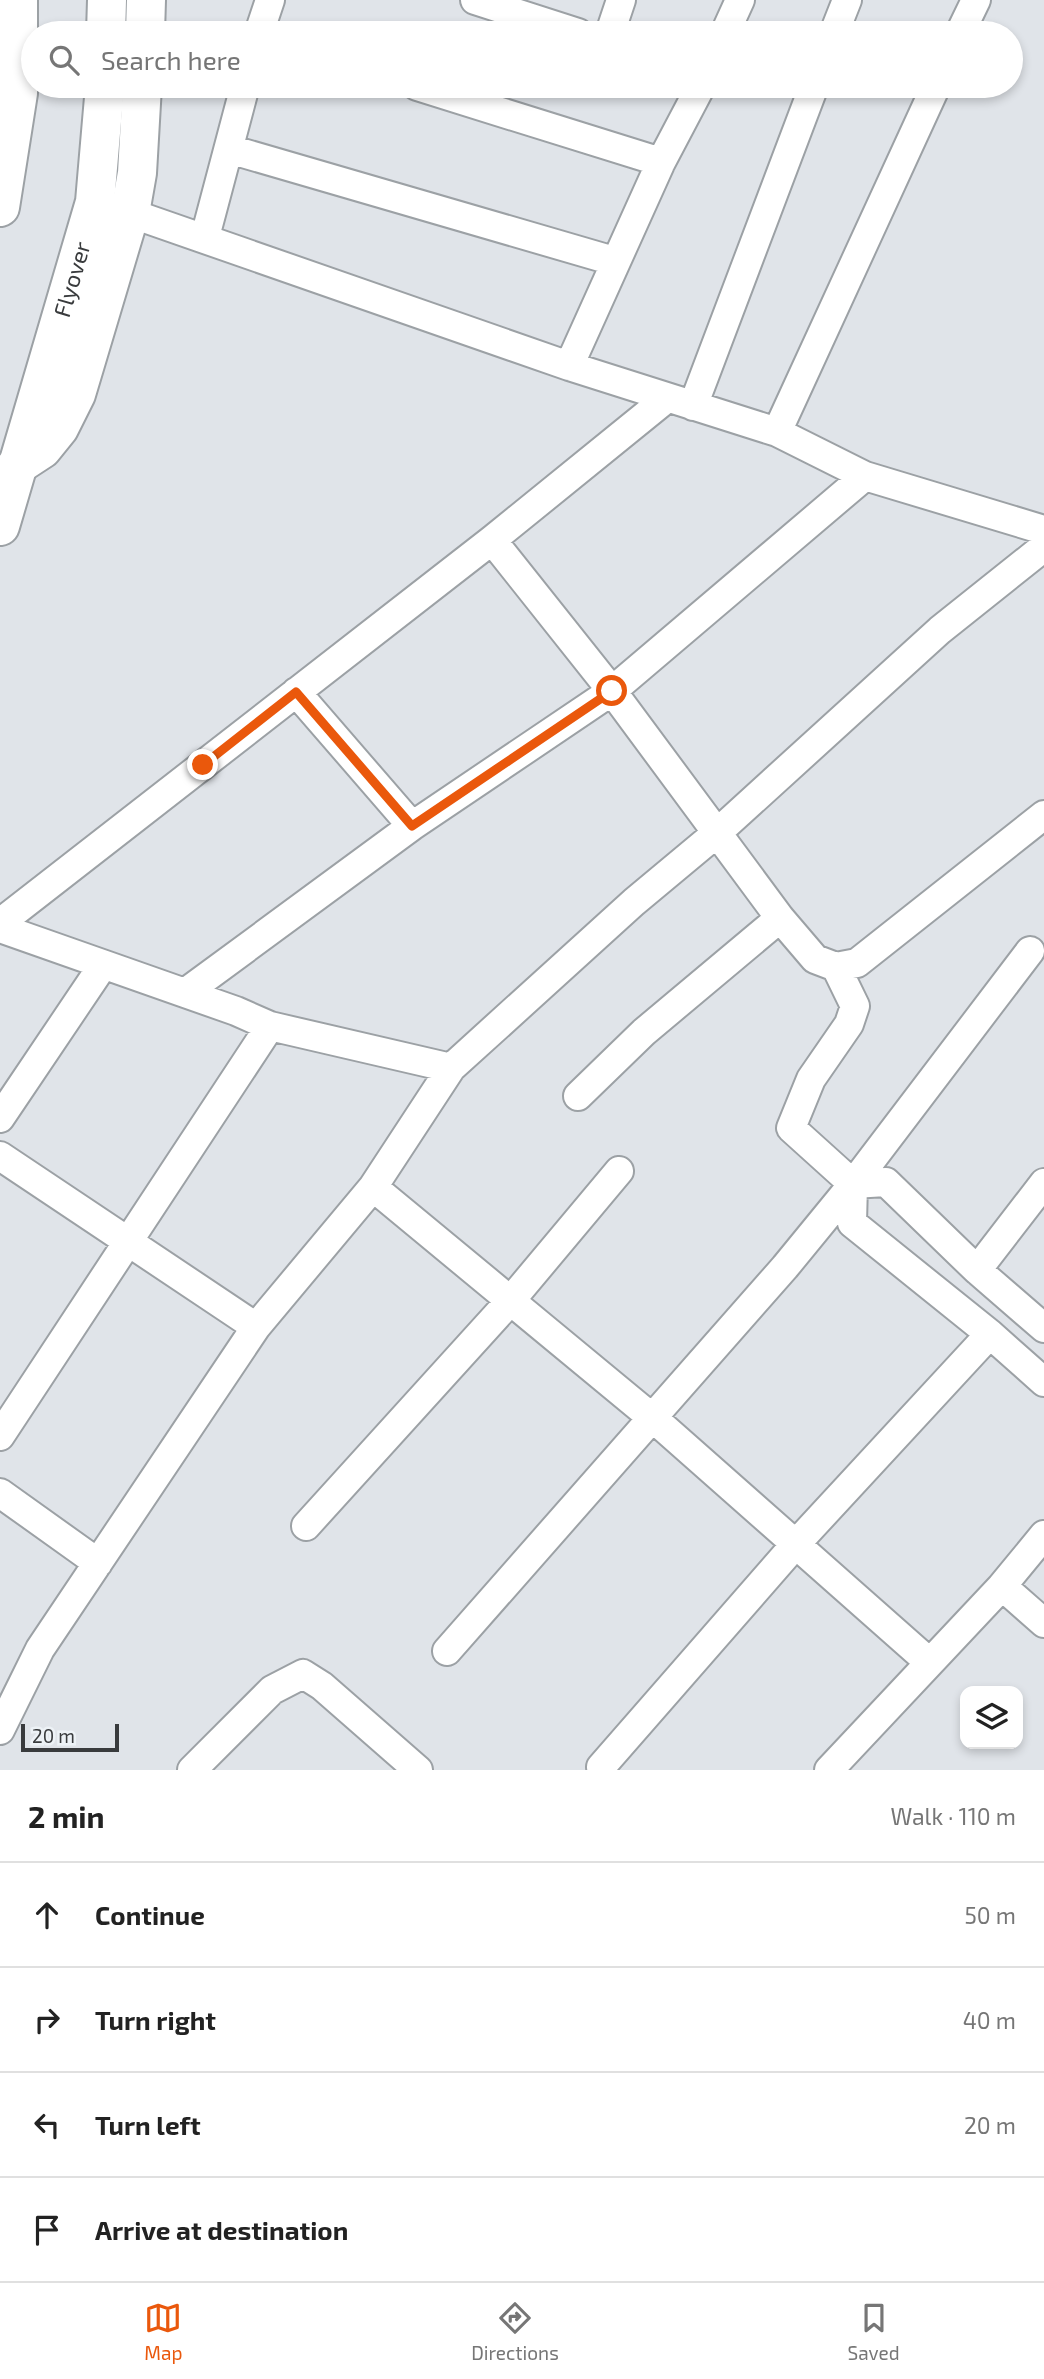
<!DOCTYPE html>
<meta charset="utf-8">
<style>
:root{--surface:#fff;--page:#f2f2f2;--text:#222;--muted:#767676;--line:#e0e0e0;--accent:#ea580c}
body{margin:0;font-family:"Exo 2",sans-serif;background:var(--page);color:var(--text)}
.controls{position:absolute;right:21px;bottom:21px;display:grid;overflow:hidden;border-radius:14px;box-shadow:0 4px 10px #0003}
.controls button{width:63px;height:63px;display:grid;place-items:center;padding:0;border:0;border-bottom:2px solid var(--line);background:var(--surface);color:var(--text);font:35px sans-serif}
.scale{position:absolute;left:21px;bottom:18px;width:98px;box-sizing:border-box;padding-left:7px;border:4px solid #393b3d;border-top:0;font-size:19px;line-height:24px;white-space:nowrap;color:#393b3d;-webkit-text-stroke:5px #edf2f6;paint-order:stroke}
.stop{position:absolute;width:21px;height:21px;margin:-16px;border:5px solid #ea580c;border-radius:50%;background:#fff}
.stop.end{background:#ea580c;border-color:#fff;box-shadow:0 2px 7px #0008}
.list{margin:0;padding:0;list-style:none}
h2{display:flex;justify-content:space-between;align-items:center;height:91px;margin:0;padding:0 28px;font-size:30px}
h2 small{font-size:23px;font-weight:400;color:var(--muted)}
.list li{display:grid;grid-template-columns:46px 1fr auto;gap:21px;align-items:center;box-sizing:border-box;height:105px;padding:0 28px;border-top:2px solid var(--line)}
.list b{display:block;font-size:26px;white-space:nowrap}
.list em{font-size:23px;font-style:normal;color:var(--muted)}
.icon{flex:none;width:38px;height:38px;fill:none;stroke:currentColor;stroke-width:2;stroke-linecap:round;stroke-linejoin:round}
.map{position:relative;flex:none;width:1044px;height:1770px;overflow:hidden}
.search{position:absolute;background:var(--surface);box-shadow:0 4px 10px #0003;left:21px;right:21px;top:21px;height:77px;display:flex;align-items:center;gap:18px;box-sizing:border-box;padding:0 24px;border-radius:38px;color:var(--muted);font-size:26px}
.sheet{height:511px;background:var(--surface)}
nav{display:flex;justify-content:space-around;align-items:center;box-sizing:border-box;height:98px;border-top:2px solid var(--line);background:var(--surface);font-size:19px;color:var(--muted)}
nav a{display:grid;justify-items:center;gap:4px}
nav .on{color:var(--accent)}
.map>svg:first-child{display:block}
.lines{fill:none;stroke-linecap:round;stroke-linejoin:round}
.minor-casing{stroke:#9ca1a5;stroke-width:32}
.secondary-casing{stroke:#9ca1a5;stroke-width:42}
.trunk-casing{stroke:#9ca1a5;stroke-width:42}
.minor{stroke:#fff;stroke-width:28}
.secondary{stroke:#fff;stroke-width:38}
.trunk{stroke:#fff;stroke-width:38}
.route{stroke:#ea580c;stroke-width:9}
.labels{text-anchor:middle;stroke-width:5;stroke-linejoin:round;paint-order:stroke}
.street-label{font-size:23px;fill:#393b3d;stroke:#edf2f6}
</style>
<div class="map">
<svg width="1044" height="1770" viewBox="0 0 1044 1770">
<rect width="100%" height="100%" fill="#e0e4e9"/>
<g class="lines">
<!-- minor casing -->
<g class="minor-casing">
<path id="minor" d="M 475,0 L 578,33
M 259,33 L 270,0
M 610,33 L 621,0
M 725,33 L 740,0
M 834,33 L 847,0
M 960,33 L 976,0
M 417,86 L 661,162
M 229,149 L 614,261
M 130,213 L 569,366 L 777,432 L 865,476 L 1044,530
M 205,237 L 245,86
M 569,366 L 661,162 L 701,86
M 693,406 L 814,86
M 777,432 L 936,86
M 492,540 L 612,691 L 780,918 L 815,959 L 836,967 L 857,963 L 1044,815
M 296,692 L 412,826
M 0,923 L 492,540 L 667,398
M 0,928 L 236,1011 L 270,1026 L 451,1068 L 634,902 L 718,832 L 940,630 L 1044,547
M 836,967 L 855,1006 L 849,1024 L 811,1079 L 791,1128 L 853,1184 L 886,1182 L 977,1270 L 1044,1328
M 185,993 L 412,826 L 612,691 L 865,476
M 578,1096 L 644,1032 L 780,918
M 0,1118 L 103,965
M 0,1156 L 256,1327
M 853,1184 L 852,1223 L 990,1334 L 1044,1382
M 373,1187 L 662,1426 L 929,1662
M 977,1270 L 1044,1183
M 0,1436 L 270,1026
M 0,1493 L 98,1563
M 306,1526 L 511,1300 L 619,1171
M 1002,1586 L 1044,1535
M 447,1651 L 785,1267 L 853,1184 L 1030,951
M 0,1730 L 40,1649 L 256,1327 L 373,1187 L 451,1068
M 601,1767 L 794,1546 L 990,1334
M 192,1770 L 272,1690 L 303,1674 L 322,1686 L 418,1770
M 829,1770 L 1002,1586 L 1044,1623"/>
</g>
<!-- secondary casing -->
<g class="secondary-casing">
<path id="secondary" d="M 145,33 L 146,0
M 16,466 L 42,449 L 59,428 L 76,394 L 130,213 L 137,173 L 142,86"/>
</g>
<!-- trunk casing -->
<g class="trunk-casing">
<g id="trunk">
<path d="M 106,33 L 107,0"/>
<path d="M 0,207 L 18,93 L 18,0"/>
<path id="s1" d="M 0,526 L 95,202 L 105,86"/>
</g>
</g>
<!-- minor -->
<use href="#minor" class="minor"/>
<!-- secondary -->
<use href="#secondary" class="secondary"/>
<!-- trunk -->
<use href="#trunk" class="trunk"/>
</g>
<g class="lines">
<!-- route -->
<path class="route" d="M 203,765 L 296,692 L 412,826 L 612,691"/>
</g>
<g class="labels">
<!-- street labels -->
<g class="street-label">
<text dy="8" stroke="none"><textPath href="#s1" startOffset="257">Flyover</textPath></text>
</g>
</g>
</svg>
<div class="controls">
<button><svg class="icon" aria-label="layers" viewBox="0 0 24 24"><path d="M12 4l9 5-9 5-9-5zM3 14l9 5 9-5"/></svg></button>
</div>
<div class="scale">20 m</div>
<div class="stop" style="left:612px;top:691px"></div>
<div class="stop end" style="left:203px;top:765px"></div>
<div class="search"><svg class="icon" aria-label="search" viewBox="0 0 24 24"><circle cx="10" cy="10" r="6"/><path d="M15 15l6 6"/></svg>Search here</div>
</div>
<section class="sheet">
<h2>2 min<small>Walk · 110 m</small></h2>
<ul class="list">
<li><svg class="icon" aria-label="ahead" viewBox="0 0 24 24"><path d="M12 20V5M6 11l6-6 6 6"/></svg><div><b>Continue</b></div><em>50 m</em></li>
<li><svg class="icon" aria-label="right" viewBox="0 0 24 24"><path d="M7 20v-9h11M14 6l5 5-5 5"/></svg><div><b>Turn right</b></div><em>40 m</em></li>
<li><svg class="icon" aria-label="left" viewBox="0 0 24 24"><path d="M17 20v-9H6M10 6l-5 5 5 5"/></svg><div><b>Turn left</b></div><em>20 m</em></li>
<li><svg class="icon" aria-label="arrive" viewBox="0 0 24 24"><path d="M6 21V4h12l-3 4 3 4H6"/></svg><div><b>Arrive at destination</b></div></li>
</ul>
</section>
<nav>
<a class="on"><svg class="icon" aria-label="map" viewBox="0 0 24 24"><path d="M3 6l6-2 6 2 6-2v14l-6 2-6-2-6 2zM9 4v14M15 6v14"/></svg>Map</a>
<a><svg class="icon" aria-label="directions" viewBox="0 0 24 24"><path d="M12 3l9 9-9 9-9-9zM9 14v-3h6M13 9l2 2-2 2"/></svg>Directions</a>
<a><svg class="icon" aria-label="saved" viewBox="0 0 24 24"><path d="M7 4h10v16l-5-4-5 4z"/></svg>Saved</a>
</nav>
